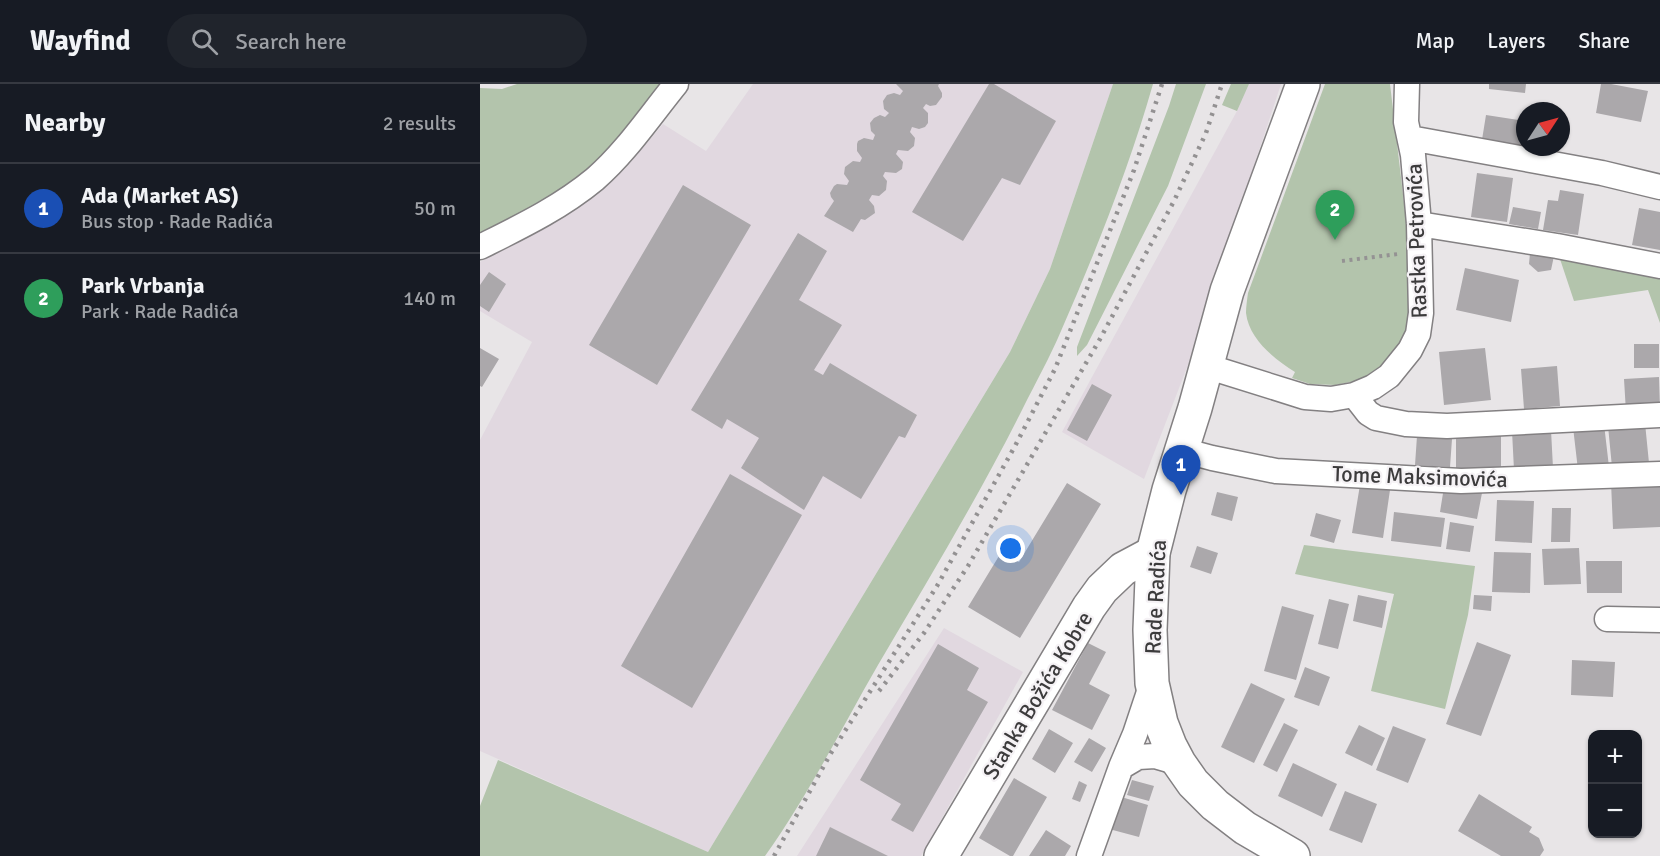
<!DOCTYPE html>
<meta charset="utf-8">
<style>
:root{--surface:#171b24;--page:#20242c;--text:#f1f3f6;--muted:#9ea1a6;--line:#363941;--accent:#9db296}
body{margin:0;font-family:Signika,sans-serif;background:var(--page);color:var(--text)}
.controls{position:absolute;right:18px;bottom:18px;display:grid;overflow:hidden;border-radius:12px;box-shadow:0 2px 4px #0004}
.controls button{width:54px;height:54px;display:grid;place-items:center;padding:0;border:0;border-bottom:2px solid var(--line);background:var(--surface);color:var(--text);font:30px sans-serif}
.compass{position:absolute;left:1036px;top:18px;width:54px;height:54px;border-radius:50%;background:var(--surface);box-shadow:0 2px 4px #0004;rotate:54deg}
.you{position:absolute;left:531px;top:465px;width:21px;height:21px;margin:-15px;border:4px solid #fff;border-radius:50%;background:#1a73e8;box-shadow:0 0 0 9px #1a73e833}
.badge{display:grid;place-items:center;width:39px;height:39px;border-radius:50%;background:var(--accent);color:#fff;font-size:20px;font-weight:700}
.pin{position:absolute;translate:-50% -50px;filter:drop-shadow(0 2px 3px #0008)}
.pin::after{content:'';position:absolute;top:32px;width:21px;height:18px;background:inherit;clip-path:polygon(0 0,100% 0,50% 100%)}
.list{margin:0;padding:0;list-style:none}
h2{display:flex;justify-content:space-between;align-items:center;height:78px;margin:0;padding:0 24px;font-size:26px}
h2 small{font-size:20px;font-weight:400;color:var(--muted)}
.list li{display:grid;grid-template-columns:39px 1fr auto;gap:18px;align-items:center;box-sizing:border-box;height:90px;padding:0 24px;border-top:2px solid var(--line)}
.list b{display:block;font-size:22px;white-space:nowrap}
.list p{margin:0;font-size:20px;white-space:nowrap;color:var(--muted)}
.list em{font-size:20px;font-style:normal;color:var(--muted)}
.icon{flex:none;width:33px;height:33px;fill:none;stroke:currentColor;stroke-width:2;stroke-linecap:round;stroke-linejoin:round}
.map{position:relative;flex:none;width:1180px;height:772px;overflow:hidden}
header{display:flex;align-items:center;gap:36px;box-sizing:border-box;height:84px;padding:0 30px;background:var(--surface);border-bottom:2px solid var(--line)}
header strong{font-size:28px}
nav{display:flex;gap:33px;margin-inline-start:auto;font-size:21px}
.search{width:420px;height:54px;background:var(--page);display:flex;align-items:center;gap:15px;box-sizing:border-box;padding:0 21px;border-radius:33px;color:var(--muted);font-size:22px}
main{display:flex}
aside{flex:1;background:var(--surface)}
.map>svg:first-child{display:block}
.built{fill:#e1d8e0}
.green{fill:#b3c4ac}
.building{fill:#aba8ab}
.lines{fill:none;stroke-linecap:round;stroke-linejoin:round}
.street-casing{stroke:#838082;stroke-width:27}
.secondary-casing{stroke:#838082;stroke-width:36}
.primary-casing{stroke:#838082;stroke-width:36}
.path{stroke:#949293;stroke-width:4;stroke-dasharray:3 4.5;stroke-linecap:butt}
.street{stroke:#fff;stroke-width:24}
.secondary{stroke:#fff;stroke-width:33}
.primary{stroke:#fff;stroke-width:33}
.rail{stroke:#939192;stroke-width:4.5;stroke-dasharray:3 6;stroke-linecap:butt}
.labels{text-anchor:middle;stroke-width:4.5;stroke-linejoin:round;paint-order:stroke}
.street-label{font-size:22px;fill:#3c3b3c;stroke:#f5f2f5}
</style>
<header>
<strong>Wayfind</strong>
<div class="search"><svg class="icon" aria-label="search" viewBox="0 0 24 24"><circle cx="10" cy="10" r="6"/><path d="M15 15l6 6"/></svg>Search here</div>
<nav><a>Map</a><a>Layers</a><a>Share</a></nav>
</header>
<main>
<aside>
<h2>Nearby<small>2 results</small></h2>
<ul class="list">
<li><span class="badge" style="background:#1a4fb4">1</span><div><b>Ada (Market AS)</b><p>Bus stop · Rade Radića</p></div><em>50 m</em></li>
<li><span class="badge" style="background:#2e9e5b">2</span><div><b>Park Vrbanja</b><p>Park · Rade Radića</p></div><em>140 m</em></li>
</ul>
</aside>
<div class="map">
<svg width="1180" height="772" viewBox="0 0 1180 772">
<rect width="100%" height="100%" fill="#e8e5e7"/>
<!-- built -->
<path class="built" d="M 273,0 L 633,0 L 570,185 L 530,268 L 228,768 L 0,667 L 0,356 L 52,258 L 0,227 L 0,178 L 76,134 L 144,86 L 183,40 L 226,67 Z
M 769,0 L 801,0 L 711,273 L 664,395 L 582,348 L 757,27 Z
M 464,544 L 543,588 L 441,772 L 317,772 Z"/>
<!-- green -->
<path class="green" d="M 37,0 L 188,0 L 131,68 L 85,107 L 0,153 L 0,4 L 22,5 Z
M 633,0 L 673,0 C 649,84 616,167 581,247 C 570,273 556,298 543,324 C 499,412 448,496 398,581 C 361,645 328,712 285,772 L 0,772 L 0,722 L 18,676 L 228,768 L 530,268 L 570,185 Z
M 696,0 L 726,0 L 688,102 L 607,261 L 597,272 L 597,263 L 689,22 Z
M 751,0 L 769,0 L 757,27 L 742,21 Z
M 845,0 L 910,0 L 930,170 L 928,240 L 922,258 L 897,288 L 880,296 L 855,301 L 830,300 L 812,294 L 815,288 C 794,275 769,255 766,229 C 766,223 767,216 768,209 Z
M 1079,172 L 1180,189 L 1180,239 L 1168,206 L 1094,217 Z
M 824,461 L 995,482 L 988,531 L 965,625 L 891,607 L 914,510 L 815,490 Z"/>
<!-- building -->
<path class="building" d="M 416,0 L 459,0 L 458,2 L 462,9 L 462,13 L 456,21 L 450,22 L 446,20 L 443,24 L 448,29 L 448,39 L 445,43 L 439,45 L 432,43 L 430,48 L 435,54 L 434,62 L 428,67 L 418,66 L 416,70 L 423,78 L 422,85 L 416,89 L 405,88 L 403,92 L 407,97 L 406,106 L 399,112 L 392,111 L 389,116 L 394,122 L 395,129 L 385,136 L 381,135 L 373,148 L 344,132 L 354,117 L 351,113 L 350,109 L 354,102 L 357,100 L 367,101 L 369,97 L 364,90 L 365,83 L 373,77 L 380,78 L 382,74 L 377,67 L 377,60 L 378,57 L 384,54 L 393,56 L 395,51 L 391,47 L 390,39 L 394,34 L 400,31 L 405,33 L 409,29 L 404,25 L 403,17 L 407,11 L 414,9 L 420,11 L 423,7 Z
M 509,0 L 514,0 L 576,37 L 540,101 L 522,94 L 483,157 L 432,128 Z
M 1009,0 L 1046,0 L 1045,9 L 1009,5 Z
M 1121,0 L 1131,0 L 1168,7 L 1161,38 L 1116,29 Z
M 1006,31 L 1045,37 L 1041,68 L 1001,62 Z
M 997,89 L 1033,94 L 1027,138 L 991,133 Z
M 203,101 L 271,141 L 177,301 L 109,261 Z
M 1080,106 L 1104,110 L 1098,151 L 1063,146 L 1068,116 L 1078,117 Z
M 1033,123 L 1061,128 L 1058,145 L 1029,140 Z
M 1159,124 L 1180,128 L 1180,166 L 1152,161 Z
M 318,149 L 347,167 L 319,216 L 362,241 L 334,286 L 343,291 L 350,279 L 437,331 L 425,354 L 419,352 L 381,415 L 343,392 L 324,426 L 261,384 L 279,354 L 247,335 L 242,345 L 211,326 Z
M 1050,169 L 1074,172 L 1071,186 L 1058,188 L 1049,180 Z
M 985,184 L 1039,196 L 1031,238 L 976,226 Z
M 9,188 L 26,200 L 9,228 L 0,222 L 0,201 Z
M 1154,260 L 1179,260 L 1179,284 L 1154,284 Z
M 0,264 L 19,275 L 2,303 L 0,302 Z
M 1005,264 L 1011,316 L 964,321 L 959,268 Z
M 1077,282 L 1080,322 L 1044,325 L 1041,285 Z
M 1179,293 L 1180,325 L 1146,328 L 1144,295 Z
M 612,300 L 632,311 L 607,357 L 587,346 Z
M 1165,339 L 1169,379 L 1132,383 L 1128,342 Z
M 1124,340 L 1129,383 L 1098,386 L 1093,343 Z
M 1071,346 L 1073,384 L 1034,386 L 1032,347 Z
M 976,348 L 1021,348 L 1021,388 L 976,388 Z
M 937,352 L 972,355 L 970,383 L 935,381 Z
M 250,390 L 322,431 L 212,624 L 141,582 Z
M 1180,396 L 1180,443 L 1133,445 L 1131,398 Z
M 587,399 L 621,420 L 540,554 L 488,523 L 522,467 L 539,478 Z
M 880,401 L 910,406 L 903,454 L 872,449 Z
M 964,403 L 1002,409 L 997,435 L 960,428 Z
M 737,408 L 758,413 L 752,437 L 731,431 Z
M 1017,416 L 1054,417 L 1052,459 L 1015,457 Z
M 1072,424 L 1091,424 L 1090,458 L 1071,458 Z
M 914,428 L 965,434 L 961,463 L 911,457 Z
M 836,429 L 861,436 L 854,459 L 830,452 Z
M 970,438 L 994,442 L 990,468 L 966,465 Z
M 717,462 L 738,469 L 731,490 L 710,483 Z
M 1099,464 L 1101,500 L 1064,501 L 1062,465 Z
M 1014,468 L 1051,469 L 1050,509 L 1012,508 Z
M 1106,477 L 1142,477 L 1142,509 L 1107,509 Z
M 878,511 L 907,517 L 902,544 L 873,537 Z
M 994,511 L 1012,512 L 1011,527 L 993,525 Z
M 849,515 L 869,520 L 858,565 L 838,560 Z
M 802,522 L 834,531 L 816,596 L 784,587 Z
M 997,558 L 1031,571 L 1001,652 L 966,640 Z
M 608,559 L 626,568 L 609,600 L 630,611 L 612,646 L 572,626 Z
M 458,560 L 499,584 L 487,606 L 508,618 L 433,748 L 411,736 L 421,720 L 380,696 Z
M 1092,576 L 1135,578 L 1133,613 L 1091,611 Z
M 825,583 L 850,593 L 839,622 L 814,613 Z
M 771,599 L 805,615 L 774,679 L 741,663 Z
M 804,639 L 818,646 L 797,688 L 783,681 Z
M 879,641 L 905,654 L 892,682 L 865,669 Z
M 913,642 L 946,655 L 928,699 L 896,686 Z
M 569,645 L 593,659 L 575,689 L 552,675 Z
M 609,654 L 626,664 L 612,688 L 594,678 Z
M 813,679 L 857,700 L 842,733 L 798,712 Z
M 534,694 L 567,713 L 533,772 L 530,772 L 499,754 Z
M 652,696 L 674,702 L 669,717 L 647,711 Z
M 599,697 L 607,701 L 600,718 L 592,715 Z
M 865,707 L 897,720 L 882,759 L 849,746 Z
M 999,710 L 1052,743 L 1049,748 L 1059,754 L 1064,766 L 1060,772 L 1021,772 L 978,747 Z
M 638,712 L 668,721 L 659,753 L 629,745 Z
M 350,743 L 408,772 L 336,772 Z
M 566,746 L 591,762 L 585,772 L 549,772 Z"/>
<g class="lines">
<!-- street casing -->
<g class="street-casing">
<path id="street" d="M 930,54 L 1122,89 L 1180,103
M 939,140 L 1077,162 L 1180,182
M 0,163 C 40,143 80,124 115,95 C 146,68 170,32 196,0
M 726,282 L 825,313 L 851,315 L 874,311 L 893,303 L 909,292 L 930,266 L 938,250 L 941,229 L 939,140 L 933,71 L 926,38 L 927,0
M 874,311 L 888,329 L 896,334 L 926,340 L 967,342 L 1180,331
M 702,366 L 732,374 L 796,387 L 981,397 L 1180,390
M 1127,535 L 1180,536
M 641,683 L 655,650 L 672,599
M 609,772 L 641,683 L 658,673 L 675,672 L 699,679"/>
</g>
<!-- secondary casing -->
<g class="secondary-casing">
<path id="secondary" d="M 461,772 L 609,523 L 622,505 L 643,485 L 673,469"/>
</g>
<!-- primary casing -->
<g class="primary-casing">
<path id="primary" d="M 813,772 L 765,744 L 735,721 L 713,699 L 699,679 L 690,662 L 681,639 L 672,599 L 670,546 L 673,469 L 689,406 L 715,324 L 747,207 L 823,0"/>
</g>
<!-- path -->
<path class="path" d="M 862,177 L 918,170"/>
<!-- street -->
<use href="#street" class="street"/>
<!-- secondary -->
<use href="#secondary" class="secondary"/>
<!-- primary -->
<use href="#primary" class="primary"/>
<!-- rail -->
<path class="rail" d="M 399,607 L 444,549 L 488,482 L 620,255 L 694,117 L 726,49 L 742,0
M 294,772 L 351,669 L 457,502 L 535,362 L 575,285 L 654,86 L 682,0"/>
</g>
<g class="labels">
<!-- street labels -->
<g class="street-label">
<text transform="translate(936 157) rotate(-92)" y="8">Rastka Petrovića</text>
<text transform="translate(940 392) rotate(2)" y="8">Tome Maksimovića</text>
<text transform="translate(675 513) rotate(-87)" y="8">Rade Radića</text>
<text transform="translate(557 611) rotate(-59)" y="8">Stanka Božića Kobre</text>
</g>
</g>
</svg>
<div class="controls">
<button>+</button>
<button>−</button>
</div>
<svg class="compass" viewBox="-18 -18 36 36"><path d="M0-13l5 13h-10z" fill="#e53935"/><path d="M0 13l5-13h-10z" fill="#9ea1a6"/></svg>
<div class="you"></div>
<div class="pin badge" style="left:701px;top:411px;background:#1a4fb4">1</div>
<div class="pin badge" style="left:855px;top:156px;background:#2e9e5b">2</div>
</div>
</main>
